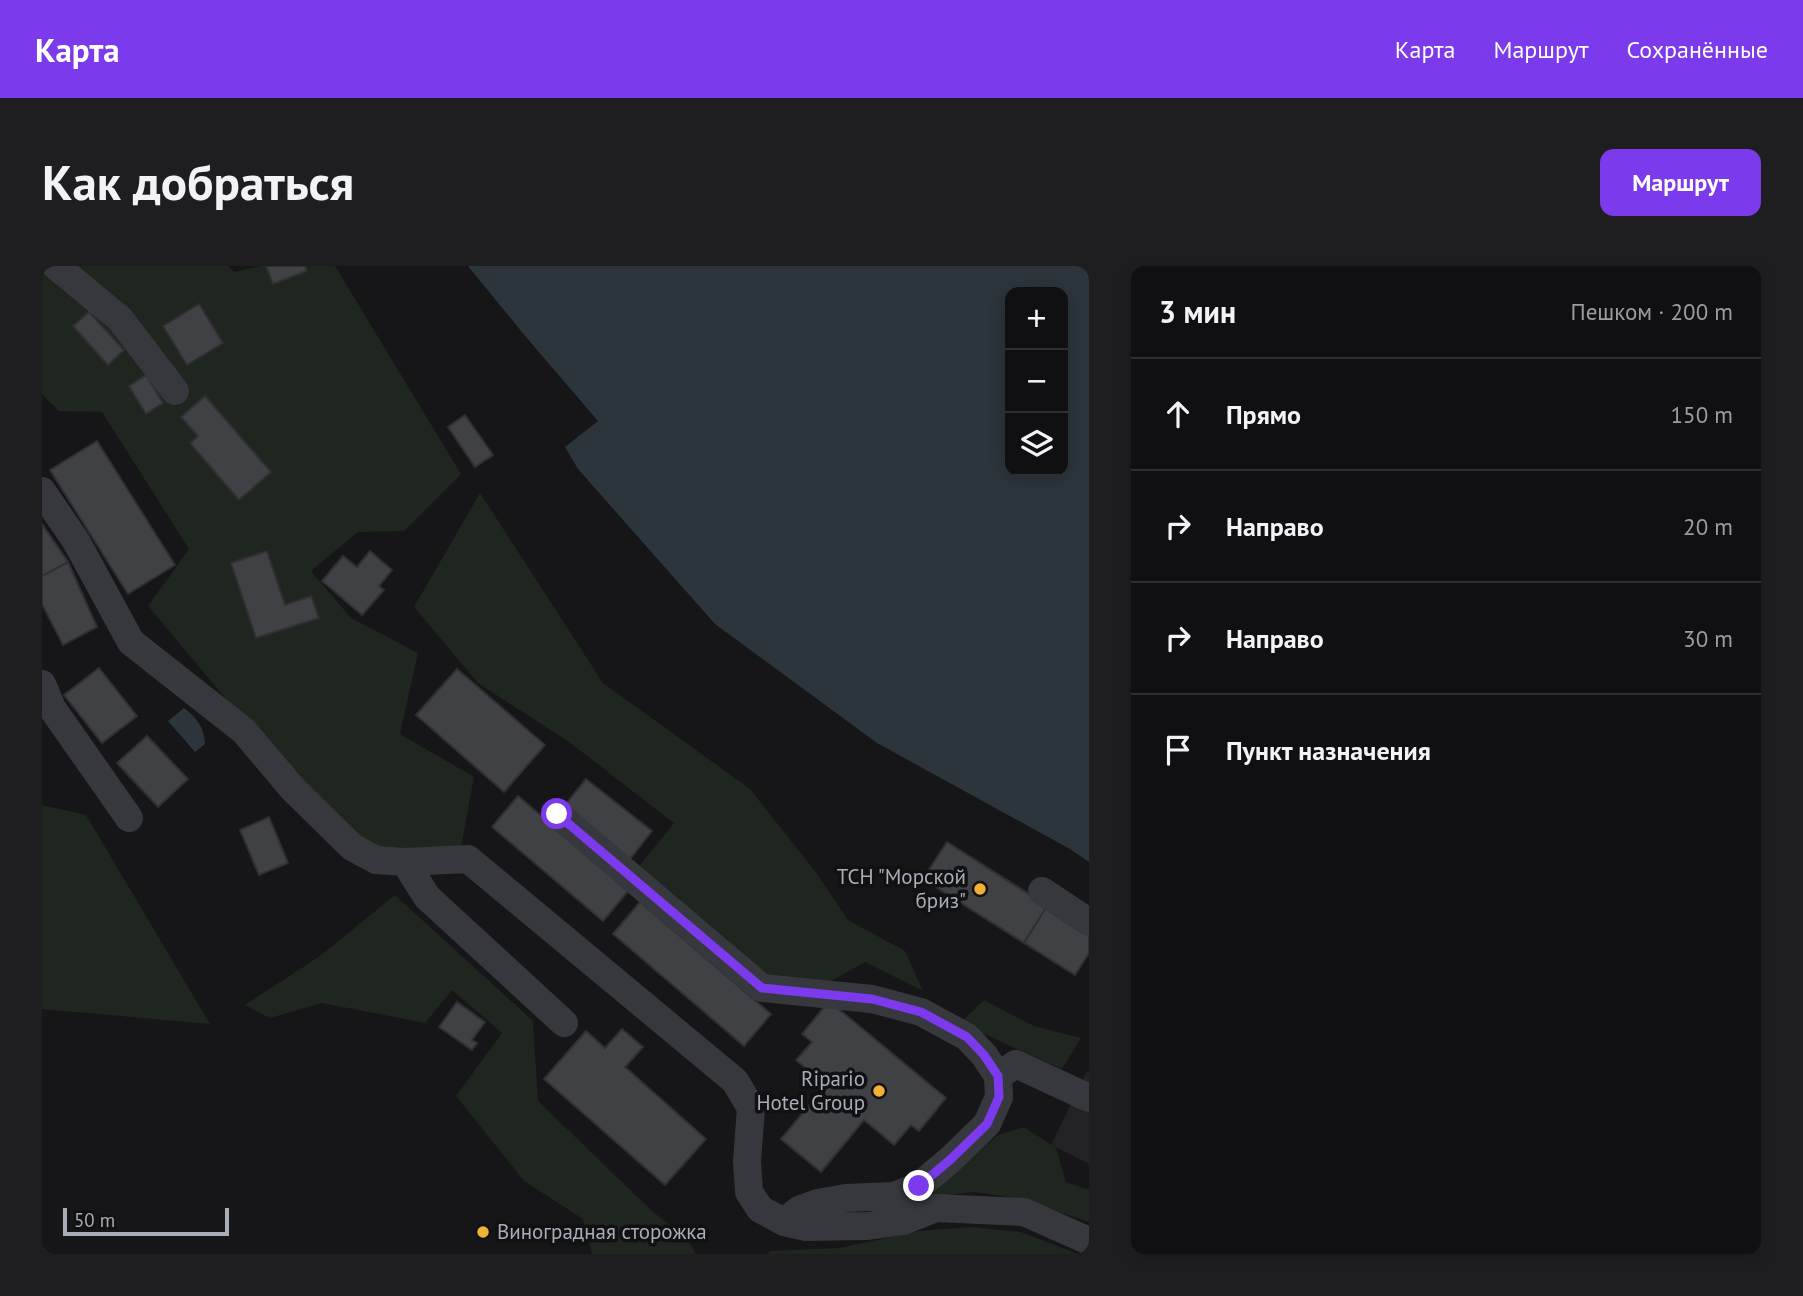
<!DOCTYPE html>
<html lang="ru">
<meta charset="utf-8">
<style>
:root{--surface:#101012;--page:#1e1e20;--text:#f1f3f6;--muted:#9c9d9f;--line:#303032;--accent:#7c3aed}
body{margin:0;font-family:"PT Sans",sans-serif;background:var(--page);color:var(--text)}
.controls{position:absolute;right:21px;top:21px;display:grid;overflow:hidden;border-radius:14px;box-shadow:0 4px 18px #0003}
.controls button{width:63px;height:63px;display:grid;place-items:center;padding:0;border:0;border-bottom:2px solid var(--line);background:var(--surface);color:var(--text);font:35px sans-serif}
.scale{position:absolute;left:21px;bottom:18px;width:166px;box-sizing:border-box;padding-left:7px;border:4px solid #a8adb8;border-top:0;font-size:19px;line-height:24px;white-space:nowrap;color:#a8adb8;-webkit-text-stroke:5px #111113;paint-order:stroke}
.stop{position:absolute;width:21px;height:21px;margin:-16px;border:5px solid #7c3aed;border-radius:50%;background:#fff}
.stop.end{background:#7c3aed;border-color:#fff;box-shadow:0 2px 7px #0008}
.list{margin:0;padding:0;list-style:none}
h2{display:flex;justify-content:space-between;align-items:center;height:91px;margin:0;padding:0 28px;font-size:30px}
h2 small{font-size:23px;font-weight:400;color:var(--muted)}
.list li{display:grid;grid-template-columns:46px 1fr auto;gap:21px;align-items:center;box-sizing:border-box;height:112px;padding:0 28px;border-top:2px solid var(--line)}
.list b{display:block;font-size:26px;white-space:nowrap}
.list em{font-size:23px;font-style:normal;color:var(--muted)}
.icon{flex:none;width:38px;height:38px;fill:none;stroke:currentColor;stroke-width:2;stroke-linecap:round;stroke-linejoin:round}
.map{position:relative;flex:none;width:1047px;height:988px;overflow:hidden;border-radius:14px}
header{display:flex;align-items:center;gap:42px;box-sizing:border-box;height:98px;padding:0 35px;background:var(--accent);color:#fff}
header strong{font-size:33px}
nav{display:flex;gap:38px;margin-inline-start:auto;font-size:24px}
.intro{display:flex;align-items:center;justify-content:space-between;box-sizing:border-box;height:168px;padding:0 42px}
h1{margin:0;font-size:49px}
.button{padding:18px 32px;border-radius:14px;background:var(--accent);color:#fff;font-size:24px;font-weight:700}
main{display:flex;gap:42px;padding:0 42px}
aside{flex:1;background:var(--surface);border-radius:14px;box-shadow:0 4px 18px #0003}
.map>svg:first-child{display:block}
.built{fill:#222225}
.green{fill:#1e261f}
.water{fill:#2c353c;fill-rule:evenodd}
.building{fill:#404145;stroke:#303034;stroke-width:2}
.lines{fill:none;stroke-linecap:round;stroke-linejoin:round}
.minor{stroke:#37383d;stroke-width:28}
.route{stroke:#7c3aed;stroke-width:9}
.poi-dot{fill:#f2b134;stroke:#111113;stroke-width:2.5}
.labels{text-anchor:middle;stroke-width:7;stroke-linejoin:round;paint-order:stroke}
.poi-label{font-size:21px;fill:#a8adb8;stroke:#111113;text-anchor:end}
</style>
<header>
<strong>Карта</strong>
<nav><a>Карта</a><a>Маршрут</a><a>Сохранённые</a></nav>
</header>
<div class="intro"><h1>Как добраться</h1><a class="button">Маршрут</a></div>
<main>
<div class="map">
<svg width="1047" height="988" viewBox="0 0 1047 988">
<rect width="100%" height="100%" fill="#161618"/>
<!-- built -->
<path class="built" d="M 1045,805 L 1047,806 L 1047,898 L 1009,879 Z"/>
<!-- green -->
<path class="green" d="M 0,0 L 186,0 L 192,6 L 219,0 L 293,0 L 419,208 L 362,265 L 316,266 L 269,305 L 309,352 L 376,387 L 358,468 L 432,511 L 419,582 L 334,583 L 293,552 L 205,458 L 106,340 L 147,283 L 60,146 L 17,145 L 0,128 Z
M 438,227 L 561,417 L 708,523 L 773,605 L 806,654 L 863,685 L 881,725 L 823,696 L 788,716 L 726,710 L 594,604 L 632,557 L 527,476 L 436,417 L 372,341 Z
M 0,539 L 44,549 L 168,758 L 0,743 Z
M 353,629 L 491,755 L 496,835 L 611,946 L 643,970 L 654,988 L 550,988 L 541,953 L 482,915 L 414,830 L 460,767 L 410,724 L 383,757 L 280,737 L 228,752 L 203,739 L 278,690 Z
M 942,734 L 992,760 L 1039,772 L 1020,803 L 918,757 Z
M 982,861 L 1014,882 L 1024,916 L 1047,924 L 1047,956 L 975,932 L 932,926 L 877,932 L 956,869 Z
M 930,961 L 979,966 L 1036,988 L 725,988 L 728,985 L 797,982 L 877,965 Z"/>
<!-- water -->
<path class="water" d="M 426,0 L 1047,0 L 1047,596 L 1028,583 L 835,477 L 673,358 L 536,203 L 523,181 L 556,155 L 484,71 ZM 1021,26 L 1021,205 L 968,205 L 968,26 Z
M 142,442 C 155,452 162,461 163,478 L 153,486 L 126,455 Z"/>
<!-- building -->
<path class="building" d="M 224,0 L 263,0 L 265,5 L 231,18 Z
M 157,38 L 181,77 L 145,99 L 121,60 Z
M 47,46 L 82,84 L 66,99 L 31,60 Z
M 104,109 L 121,137 L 104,148 L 87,120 Z
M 163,130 L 229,206 L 197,234 L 148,177 L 156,170 L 139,151 Z
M 423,149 L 451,189 L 433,201 L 406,161 Z
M 55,175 L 133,299 L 86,328 L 8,204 Z
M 0,258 L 26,296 L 0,310 Z
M 225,285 L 243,339 L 269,330 L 277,352 L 214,372 L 189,297 Z
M 328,285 L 350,304 L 337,320 L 342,324 L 320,349 L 280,315 L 301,290 L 315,301 Z
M 26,296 L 55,361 L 21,379 L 0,338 L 0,310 Z
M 57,402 L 95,450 L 60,477 L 22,429 Z
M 415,403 L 503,479 L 462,526 L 374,449 Z
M 105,470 L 146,513 L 116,541 L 75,497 Z
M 544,513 L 610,565 L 588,593 L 522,540 Z
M 476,530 L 587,624 L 561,655 L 450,561 Z
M 227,551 L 246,597 L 217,609 L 198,564 Z
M 905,576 L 1005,640 L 982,677 L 881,613 Z
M 905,576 L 1047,666 L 1047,687 L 1033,709 L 881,613 Z
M 598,636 L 729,748 L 702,780 L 571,668 Z
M 1005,640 L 1047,666 L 1047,687 L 1033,709 L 982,677 Z
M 787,735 L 904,832 L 877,865 L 869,859 L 852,879 L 822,854 L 779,906 L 739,873 L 784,819 L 754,794 L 770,776 L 760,768 Z
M 415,736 L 443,756 L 430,774 L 435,777 L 430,784 L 397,761 Z
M 580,763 L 601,781 L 583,801 L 664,873 L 623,919 L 502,813 L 544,765 L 563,782 Z"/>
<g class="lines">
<!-- minor -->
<path class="minor" d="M 14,0 L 78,53 L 133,125
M 0,225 L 34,275 L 89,376 L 202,465 L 250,522 L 310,581 L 334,594 L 363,596 L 426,593 L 693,815 L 709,842 L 705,895 L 707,926 L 718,943 L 742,956 L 764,961 L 826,960 L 861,955 L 894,942 L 982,946 L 1047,975
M 0,418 L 10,442 L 87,552
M 515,548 L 720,722 L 830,733 L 879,746 L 925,771 L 942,789 L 956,810 L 957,831 L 945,858 L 909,893 L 877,920 L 852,930 L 804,932 L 776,937 L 757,944 L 742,956
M 363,596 L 385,631 L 522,757
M 1000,625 L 1047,656
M 956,810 L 974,798 L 1047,832"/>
</g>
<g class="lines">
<!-- route -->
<path class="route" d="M 515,548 L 720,722 L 830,733 L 879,746 L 925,771 L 942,789 L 956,810 L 957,831 L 945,858 L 909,893 L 877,920"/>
</g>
<!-- markers -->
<g class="poi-dot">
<circle cx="938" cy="623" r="7"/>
<circle cx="837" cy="825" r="7"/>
<circle cx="441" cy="966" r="7"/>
</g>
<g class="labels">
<!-- poi labels -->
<g class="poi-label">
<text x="924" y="618">ТСН "Морской<tspan x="924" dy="24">бриз"</tspan></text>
<text x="823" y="820">Ripario<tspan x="823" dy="24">Hotel Group</tspan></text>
<text x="455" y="973" text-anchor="start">Виноградная сторожка</text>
</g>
</g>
</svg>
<div class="controls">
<button>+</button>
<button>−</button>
<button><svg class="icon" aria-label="layers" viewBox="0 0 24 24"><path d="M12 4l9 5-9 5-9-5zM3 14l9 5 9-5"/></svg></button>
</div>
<div class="scale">50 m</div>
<div class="stop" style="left:515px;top:548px"></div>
<div class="stop end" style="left:877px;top:920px"></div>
</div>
<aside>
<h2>3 мин<small>Пешком · 200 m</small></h2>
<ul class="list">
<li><svg class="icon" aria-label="ahead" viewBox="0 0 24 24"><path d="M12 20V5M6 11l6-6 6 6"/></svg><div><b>Прямо</b></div><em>150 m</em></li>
<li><svg class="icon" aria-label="right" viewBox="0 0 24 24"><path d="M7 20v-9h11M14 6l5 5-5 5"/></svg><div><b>Направо</b></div><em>20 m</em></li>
<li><svg class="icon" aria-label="right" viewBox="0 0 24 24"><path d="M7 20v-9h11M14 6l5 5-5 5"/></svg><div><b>Направо</b></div><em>30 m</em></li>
<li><svg class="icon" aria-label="arrive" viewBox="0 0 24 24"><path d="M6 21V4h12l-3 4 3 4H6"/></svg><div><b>Пункт назначения</b></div></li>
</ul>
</aside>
</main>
